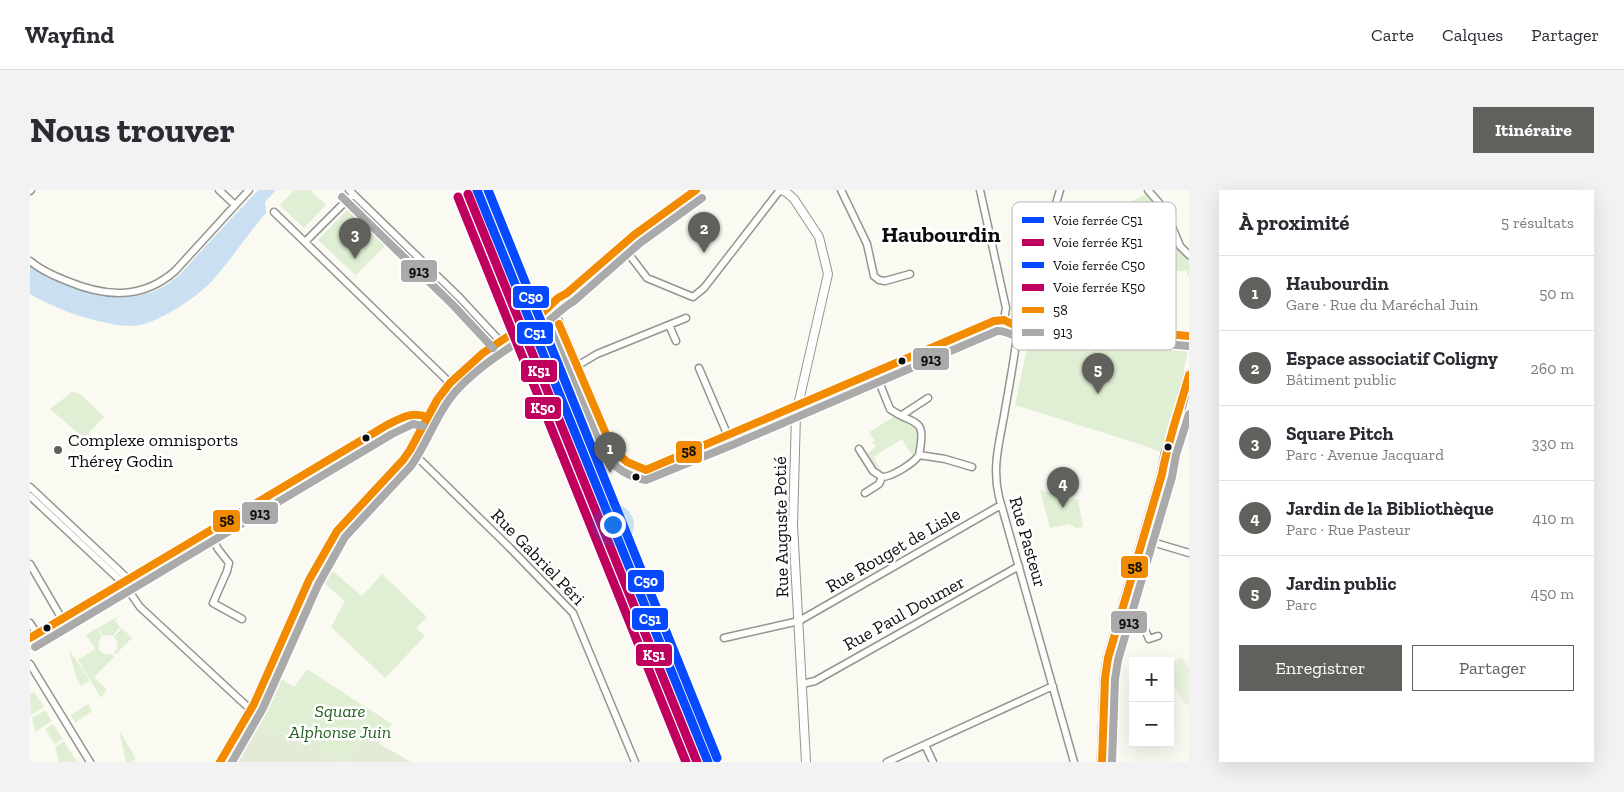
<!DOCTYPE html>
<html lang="fr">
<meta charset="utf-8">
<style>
:root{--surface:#fff;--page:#f2f2f3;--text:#2b2b33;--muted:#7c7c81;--line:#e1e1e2;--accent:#60605d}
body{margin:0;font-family:"Zilla Slab",serif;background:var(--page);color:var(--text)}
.controls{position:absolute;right:15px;bottom:15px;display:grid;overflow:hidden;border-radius:0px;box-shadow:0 5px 20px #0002}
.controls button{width:45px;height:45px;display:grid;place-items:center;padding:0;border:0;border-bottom:1px solid var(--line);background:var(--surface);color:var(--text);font:25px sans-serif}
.you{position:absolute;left:582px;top:334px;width:18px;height:18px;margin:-12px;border:4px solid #fff;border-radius:50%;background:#1a73e8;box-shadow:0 0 0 8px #1a73e833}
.badge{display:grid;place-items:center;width:32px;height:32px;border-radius:50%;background:var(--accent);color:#fff;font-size:16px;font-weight:700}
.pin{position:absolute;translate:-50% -41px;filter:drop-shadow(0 1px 2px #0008)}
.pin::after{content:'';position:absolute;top:26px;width:18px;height:15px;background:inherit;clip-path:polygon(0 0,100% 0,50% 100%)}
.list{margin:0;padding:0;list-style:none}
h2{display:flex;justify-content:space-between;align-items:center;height:65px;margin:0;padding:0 20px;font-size:21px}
h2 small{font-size:16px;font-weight:400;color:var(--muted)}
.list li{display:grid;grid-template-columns:32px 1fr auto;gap:15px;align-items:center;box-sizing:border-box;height:75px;padding:0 20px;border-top:1px solid var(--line)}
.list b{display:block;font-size:19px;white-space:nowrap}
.list p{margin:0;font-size:16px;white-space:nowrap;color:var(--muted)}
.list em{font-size:16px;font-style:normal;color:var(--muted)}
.actions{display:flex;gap:10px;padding:15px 20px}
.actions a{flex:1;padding:11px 0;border:1px solid var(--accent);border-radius:0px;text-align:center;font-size:18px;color:var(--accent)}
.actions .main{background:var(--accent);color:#fff}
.map{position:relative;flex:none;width:1159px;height:572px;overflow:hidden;border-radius:0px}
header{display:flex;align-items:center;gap:30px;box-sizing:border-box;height:70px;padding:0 25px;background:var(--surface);border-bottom:1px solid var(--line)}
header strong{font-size:24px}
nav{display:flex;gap:28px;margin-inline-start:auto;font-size:18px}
.intro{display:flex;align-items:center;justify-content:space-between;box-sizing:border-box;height:120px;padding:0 30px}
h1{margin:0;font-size:35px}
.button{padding:12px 22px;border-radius:0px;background:var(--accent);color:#fff;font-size:18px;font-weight:700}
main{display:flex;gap:30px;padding:0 30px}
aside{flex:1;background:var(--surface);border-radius:0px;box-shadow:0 5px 20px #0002}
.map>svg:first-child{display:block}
.green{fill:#e0efd3}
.cemetery{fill:#e3ebd7}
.pitch{fill:#eaf3dd}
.water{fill:#cadff1}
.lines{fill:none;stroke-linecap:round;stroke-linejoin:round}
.minor-casing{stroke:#949490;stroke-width:9}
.tertiary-casing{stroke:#949490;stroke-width:10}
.secondary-casing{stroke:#8a8a87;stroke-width:11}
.minor{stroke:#fefefd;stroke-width:6}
.tertiary{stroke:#fefefd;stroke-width:8}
.secondary{stroke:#f4f4ea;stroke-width:9}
.rail-casing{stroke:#d6c8c5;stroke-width:4.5}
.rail{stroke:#fff;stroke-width:2.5;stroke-dasharray:8;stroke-linecap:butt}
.bus-1-casing{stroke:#fff;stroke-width:11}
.bus-2-casing{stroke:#fff;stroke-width:11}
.bus-1{stroke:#f38b01;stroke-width:8}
.bus-2{stroke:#aaa;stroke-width:8}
.rail-1-casing{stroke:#fff;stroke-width:12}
.rail-2-casing{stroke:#fff;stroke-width:12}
.rail-3-casing{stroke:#fff;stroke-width:12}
.rail-4-casing{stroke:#fff;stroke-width:12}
.rail-1{stroke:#0749ff;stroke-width:9}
.rail-2{stroke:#bf005f;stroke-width:9}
.rail-3{stroke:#0749ff;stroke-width:9}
.rail-4{stroke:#bf005f;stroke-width:9}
.bus-dot{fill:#0d0d0d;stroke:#fff;stroke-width:2}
.poi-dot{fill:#60605d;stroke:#fff;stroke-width:2}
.labels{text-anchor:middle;stroke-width:5;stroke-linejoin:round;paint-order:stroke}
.poi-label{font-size:18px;fill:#0d0d0d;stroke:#fff;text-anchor:start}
.street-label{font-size:18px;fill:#0d0d0d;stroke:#fff}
.park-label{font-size:18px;font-style:italic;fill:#266022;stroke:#fff}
.district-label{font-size:22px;font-weight:bold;fill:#0d0d0d;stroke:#fff}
.key{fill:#fff;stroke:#b6b6b6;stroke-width:1}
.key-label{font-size:14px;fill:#0d0d0d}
.line-badge{stroke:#fff;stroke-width:2}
.badge-label{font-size:14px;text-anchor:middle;font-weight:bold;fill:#fff}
.pale-badge-label{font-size:14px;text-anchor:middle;font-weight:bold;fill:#111}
</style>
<header>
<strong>Wayfind</strong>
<nav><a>Carte</a><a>Calques</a><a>Partager</a></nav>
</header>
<div class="intro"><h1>Nous trouver</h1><a class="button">Itinéraire</a></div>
<main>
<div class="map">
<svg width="1159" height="572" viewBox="0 0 1159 572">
<rect width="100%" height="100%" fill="#fafaf2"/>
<!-- green -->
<path class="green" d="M 264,0 L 280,0 L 296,15 L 274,38 L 250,15 Z
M 1117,3 C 1122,8 1128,14 1132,21 C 1142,38 1141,55 1159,68 L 1159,86 L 1157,85 L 1157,81 L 1139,81 L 1139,98 L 1135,98 L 1134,105 L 1009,93 L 1015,71 L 1038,78 L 1048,39 Z
M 321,16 L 358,53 L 320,91 L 325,85 L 288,50 Z
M 1011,139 L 1124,149 L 1124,146 L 1148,148 L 1154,151 L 1158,161 L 1150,198 L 1130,262 L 1109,254 L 985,215 L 998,153 L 1008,148 Z
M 42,202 L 49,203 L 74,227 L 54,248 L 20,219 Z
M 865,226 C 870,228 876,230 881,232 C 891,239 891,259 883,267 L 872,249 L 843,267 L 852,282 L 848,281 L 837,263 L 844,259 L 845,256 L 842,252 L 845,251 L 839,242 Z
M 1010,300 L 1048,310 L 1053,337 L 1046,338 L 1039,334 L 1020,338 Z
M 298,377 L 332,406 L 352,384 L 397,427 L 386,438 L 395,446 L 355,488 L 301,437 L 315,411 L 290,390 Z
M 89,426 L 85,431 L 90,437 L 83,446 L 77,445 L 73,446 L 68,438 Z
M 67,438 L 72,446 L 68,454 L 69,460 L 74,464 L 82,464 L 84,467 L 64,487 L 77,500 L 71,508 L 48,470 L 65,459 L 56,445 Z
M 92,438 L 102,448 L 85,465 L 84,463 C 89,458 89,452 84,447 Z
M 38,458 L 60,491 L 51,496 L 46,487 Z
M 277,479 L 362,534 L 349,553 L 333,544 L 315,572 L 307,572 L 291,562 C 292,549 286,542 275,537 L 271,548 L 266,550 L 225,532 L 246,486 L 264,497 Z
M 4,502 L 14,517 L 1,525 L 0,504 Z
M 58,514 L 62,521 L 45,533 L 41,525 Z
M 15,520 L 22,531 L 5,542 L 2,528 Z
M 23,534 L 33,549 L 25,554 L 15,539 Z
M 89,540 L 106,569 L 101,572 L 96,572 Z
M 34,551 L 47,572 L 29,572 L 25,557 Z"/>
<!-- cemetery -->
<path class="cemetery" d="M 222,531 L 266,550 L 271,548 L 275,537 C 286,542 292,549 291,562 L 307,572 L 196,572 Z
M 333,544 L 381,572 L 315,572 Z"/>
<!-- pitch -->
<path class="pitch" d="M 1152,467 L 1159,478 L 1159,514 L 1157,516 L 1140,490 L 1140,473 Z"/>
<!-- water -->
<path class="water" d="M 228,0 L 246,0 L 235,12 L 236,23 C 217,45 201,70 181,92 C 166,108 124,136 102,136 C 72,136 25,119 0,104 L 0,76 C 41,103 104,125 147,87 C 156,79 164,68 173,59 C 191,39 210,20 228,0 Z"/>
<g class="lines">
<!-- minor casing -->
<g class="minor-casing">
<path id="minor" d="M 189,0 L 205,15
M 319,0 L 430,108 L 470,151
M 811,0 L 837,54 L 844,86 L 849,90 L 855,91 L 880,84
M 950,0 L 976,118 L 974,130
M 1118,0 L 1135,20 L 1150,56 L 1159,65
M 0,1 L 1,0
M 244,22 L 420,193
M 275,52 L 323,4
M 592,55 L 617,88 L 663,107 L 674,98 L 750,0
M 0,71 C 11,80 24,86 37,91 C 75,107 112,110 145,81 L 219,0
M 995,129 L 997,111 L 1030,0
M 639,135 L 646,151
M 988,137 C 985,167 979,196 974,226 C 969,254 962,278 969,307 L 1044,572
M 547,176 L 567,164 L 656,128
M 669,178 L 698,246
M 845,182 L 860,219 C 885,237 897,225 889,265
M 872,225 L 898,208
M 829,259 L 843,281 L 852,287 C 862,287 884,273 889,265 L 915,269 L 942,277
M 380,260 L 480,358 L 543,423 L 605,572
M 0,297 L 98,389
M 835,303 L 849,294 L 852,287
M 0,306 L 93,393
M 179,342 L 188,359 L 199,373 L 197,381 L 183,413 L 212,429
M 1112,349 L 1159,363
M 0,374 L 32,429
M 94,392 L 103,407 L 110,417 L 221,520
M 1091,422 L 1110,428 L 1119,449 L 1128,446
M 0,433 L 7,444
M 0,448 L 357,235 C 371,228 382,219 397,227
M 694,448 L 769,431 L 971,315
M 0,474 L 60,572
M 772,494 L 785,491 L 989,376
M 895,555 L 903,572
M 857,572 L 1023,496"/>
</g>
<!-- tertiary casing -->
<g class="tertiary-casing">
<path id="tertiary" d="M 751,0 L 756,2 L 764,9 L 789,47 L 798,84 L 766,224 L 763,335 L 776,572
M 529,110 L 525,118 L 526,126 L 580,254 C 586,266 607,282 621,279 L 964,131 L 974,130 L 990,138 L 994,136 L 996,132
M 996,132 L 1159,146
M 986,135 L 985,131 L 989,127 L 994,128 L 996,132
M 494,139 C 505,135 518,126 529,134
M 190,572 L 224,514 L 279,390 L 307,341 L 373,270 L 380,260 L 407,210 L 420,193 L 453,163 L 510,125 L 528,108 L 537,103 L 604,45 L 666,0"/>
</g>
<!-- secondary casing -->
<g class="secondary-casing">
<path id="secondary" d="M 1139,274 L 1152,229
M 1072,572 L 1075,488 L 1078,468 L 1132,284 L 1136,263 L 1149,223 L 1159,185"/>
</g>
<!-- minor -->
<use href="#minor" class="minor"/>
<!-- tertiary -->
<use href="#tertiary" class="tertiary"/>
<!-- secondary -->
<use href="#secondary" class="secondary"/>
<!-- rail casing -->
<g class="rail-casing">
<path id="rail" d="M 439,0 L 484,116 L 497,161"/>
</g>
<!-- rail -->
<use href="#rail" class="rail"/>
<!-- bus-1 casing -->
<g class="bus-1-casing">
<path id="bus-1" d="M 996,132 L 1159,146
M 529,134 L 582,258 L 597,272 L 616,280 L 964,131 L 974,130 L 990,138 L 994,136 L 996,132
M 0,448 L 357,235 C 371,228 382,221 397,227
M 190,572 L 224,514 L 279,390 L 307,341 L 373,270 L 380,260 L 407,210 L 420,193 L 453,163 L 510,125 L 528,108 L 537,103 L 604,45 L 666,0
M 1072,572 L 1075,488 L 1078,468 L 1132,284 C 1138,250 1150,218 1159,185"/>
</g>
<!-- bus-2 casing -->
<g class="bus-2-casing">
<path id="bus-2" d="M 312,7 L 423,115 L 463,158
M 520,138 L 574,264 C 584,277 599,287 616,290 L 702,255 L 967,141 C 982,139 993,160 1005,136
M 995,142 L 1158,156
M 5,457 L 362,244 L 383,234 L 393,236
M 202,572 L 233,518 L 288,395 L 315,347 L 381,276 C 398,252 407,222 427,200 C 452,173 484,155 514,135 C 524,127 532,118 544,111 L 610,53 L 672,8
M 1082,572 L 1085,489 L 1088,470 L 1142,287 L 1146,265 L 1159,224"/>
</g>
<!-- bus-1 -->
<use href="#bus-1" class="bus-1"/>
<!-- bus-2 -->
<use href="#bus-2" class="bus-2"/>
<!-- rail-1 casing -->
<g class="rail-1-casing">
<path id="rail-1" d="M 447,0 L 678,572"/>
</g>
<!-- rail-2 casing -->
<g class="rail-2-casing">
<path id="rail-2" d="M 438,4 L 667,572"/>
</g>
<!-- rail-3 casing -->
<g class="rail-3-casing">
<path id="rail-3" d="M 458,0 L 687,568"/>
</g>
<!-- rail-4 casing -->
<g class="rail-4-casing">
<path id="rail-4" d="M 428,7 L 656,572"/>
</g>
<!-- rail-1 -->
<use href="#rail-1" class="rail-1"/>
<!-- rail-2 -->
<use href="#rail-2" class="rail-2"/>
<!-- rail-3 -->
<use href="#rail-3" class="rail-3"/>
<!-- rail-4 -->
<use href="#rail-4" class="rail-4"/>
</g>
<!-- markers -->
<g class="bus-dot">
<circle cx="872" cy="171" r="4.5"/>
<circle cx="336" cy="248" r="4.5"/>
<circle cx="1138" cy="257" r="4.5"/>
<circle cx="606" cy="287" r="4.5"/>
<circle cx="17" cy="438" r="4.5"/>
</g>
<circle class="poi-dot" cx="28" cy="260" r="5"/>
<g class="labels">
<!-- poi labels -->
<g class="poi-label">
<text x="38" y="256">Complexe omnisports<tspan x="38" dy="21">Thérey Godin</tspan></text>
</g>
<!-- street labels -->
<g class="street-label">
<text transform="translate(751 337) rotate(-91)" y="6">Rue Auguste Potié</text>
<text transform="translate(998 352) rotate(74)" y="6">Rue Pasteur</text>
<text transform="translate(863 360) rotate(-30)" y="6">Rue Rouget de Lisle</text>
<text transform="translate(508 367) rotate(46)" y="6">Rue Gabriel Péri</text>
<text transform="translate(874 423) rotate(-29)" y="6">Rue Paul Doumer</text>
</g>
<!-- park labels -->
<g class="park-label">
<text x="310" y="527">Square<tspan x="310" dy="21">Alphonse Juin</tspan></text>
</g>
<!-- district labels -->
<g class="district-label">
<text x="911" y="52">Haubourdin</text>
</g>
</g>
<!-- legend -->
<rect x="982" y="12" width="164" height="148" rx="8" class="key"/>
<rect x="992" y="27" width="22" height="6" fill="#0749ff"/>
<rect x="992" y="49" width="22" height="7" fill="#bf005f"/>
<rect x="992" y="72" width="22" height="6" fill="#0749ff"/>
<rect x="992" y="94" width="22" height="7" fill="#bf005f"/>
<rect x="992" y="117" width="22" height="6" fill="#f38b01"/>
<rect x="992" y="139" width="22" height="7" fill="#aaa"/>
<g class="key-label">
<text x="1023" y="35">Voie ferrée C51</text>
<text x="1023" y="57">Voie ferrée K51</text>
<text x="1023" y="80">Voie ferrée C50</text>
<text x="1023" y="102">Voie ferrée K50</text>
<text x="1023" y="125">58</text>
<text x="1023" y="147">913</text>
</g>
<g class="line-badge">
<rect x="370" y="69" width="38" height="24" rx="5" fill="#aaa"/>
<rect x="482" y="95" width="38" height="24" rx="5" fill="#0749ff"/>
<rect x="486" y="131" width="38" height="24" rx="5" fill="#0749ff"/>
<rect x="882" y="157" width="38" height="24" rx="5" fill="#aaa"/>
<rect x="490" y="169" width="38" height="24" rx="5" fill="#bf005f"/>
<rect x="494" y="206" width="38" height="24" rx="5" fill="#bf005f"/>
<rect x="645" y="250" width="28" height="24" rx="5" fill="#f38b01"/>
<rect x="211" y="311" width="38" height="24" rx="5" fill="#aaa"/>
<rect x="182" y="319" width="29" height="24" rx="5" fill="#f38b01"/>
<rect x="1090" y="365" width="29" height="24" rx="5" fill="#f38b01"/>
<rect x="597" y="379" width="38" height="24" rx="5" fill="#0749ff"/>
<rect x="601" y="417" width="38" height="24" rx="5" fill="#0749ff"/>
<rect x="1080" y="420" width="38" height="24" rx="5" fill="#aaa"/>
<rect x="605" y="453" width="38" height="24" rx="5" fill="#bf005f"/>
</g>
<g class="badge-label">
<text x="501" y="112">C50</text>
<text x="505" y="148">C51</text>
<text x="509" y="186">K51</text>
<text x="513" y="223">K50</text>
<text x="616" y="396">C50</text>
<text x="620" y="434">C51</text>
<text x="624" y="470">K51</text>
</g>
<g class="pale-badge-label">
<text x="389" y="86">913</text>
<text x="901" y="174">913</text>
<text x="659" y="266">58</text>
<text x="230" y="328">913</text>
<text x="197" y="335">58</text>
<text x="1105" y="382">58</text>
<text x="1099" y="437">913</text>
</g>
</svg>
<div class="controls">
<button>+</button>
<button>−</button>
</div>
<div class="you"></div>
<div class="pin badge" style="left:580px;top:283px">1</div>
<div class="pin badge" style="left:674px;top:63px">2</div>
<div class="pin badge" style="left:325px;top:69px">3</div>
<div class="pin badge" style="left:1033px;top:318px">4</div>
<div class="pin badge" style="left:1068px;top:204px">5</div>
</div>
<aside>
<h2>À proximité<small>5 résultats</small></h2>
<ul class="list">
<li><span class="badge">1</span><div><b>Haubourdin</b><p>Gare · Rue du Maréchal Juin</p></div><em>50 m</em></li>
<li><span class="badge">2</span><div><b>Espace associatif Coligny</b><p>Bâtiment public</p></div><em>260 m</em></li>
<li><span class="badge">3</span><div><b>Square Pitch</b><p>Parc · Avenue Jacquard</p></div><em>330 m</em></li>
<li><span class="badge">4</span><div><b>Jardin de la Bibliothèque</b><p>Parc · Rue Pasteur</p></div><em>410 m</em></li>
<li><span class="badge">5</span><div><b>Jardin public</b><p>Parc</p></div><em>450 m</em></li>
</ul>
<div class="actions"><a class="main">Enregistrer</a><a>Partager</a></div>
</aside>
</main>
